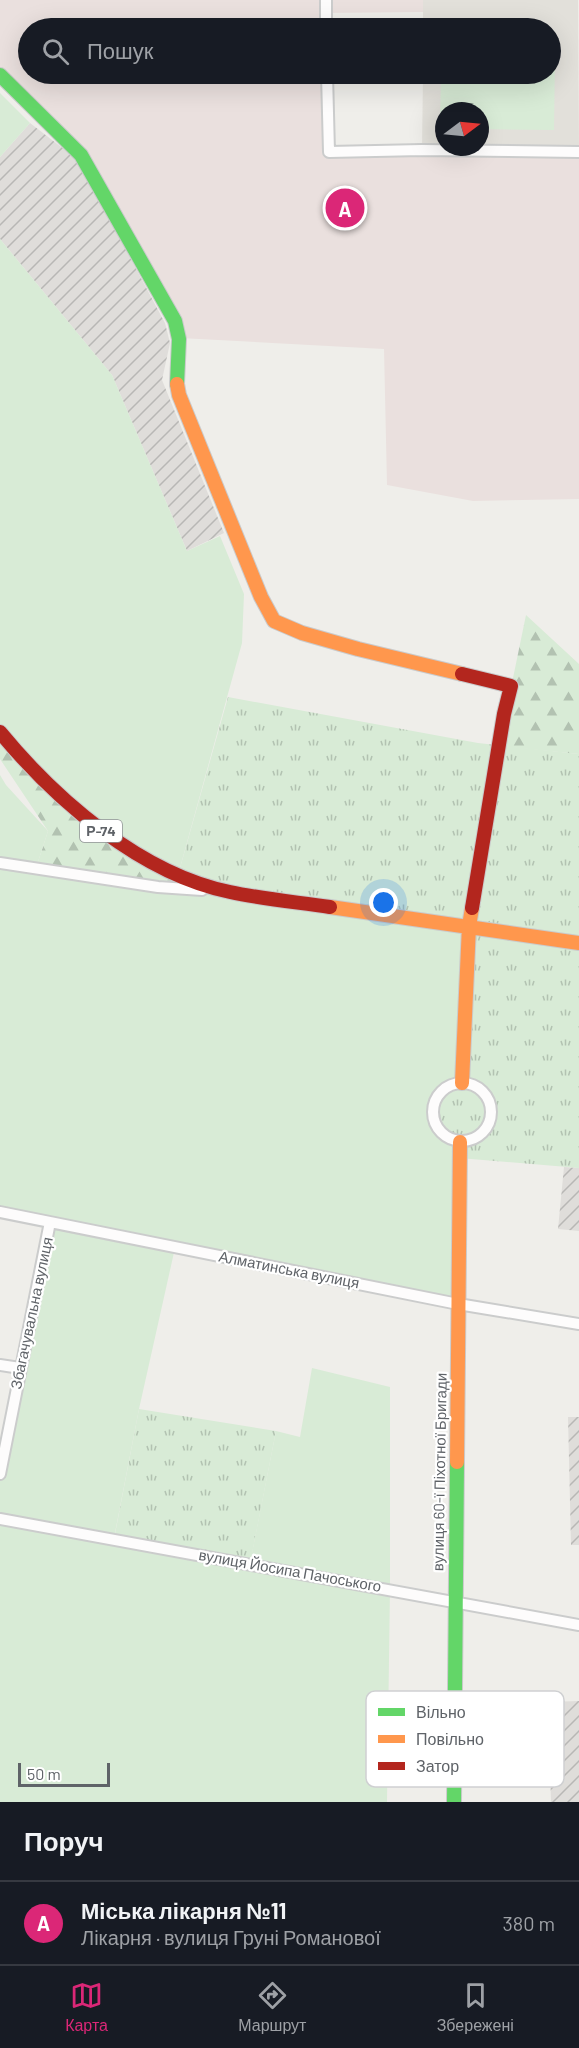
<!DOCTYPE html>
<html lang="uk">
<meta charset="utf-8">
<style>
:root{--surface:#171b24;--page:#242831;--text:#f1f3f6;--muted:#9ea1a6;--line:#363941;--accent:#db2777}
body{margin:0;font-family:Barlow,sans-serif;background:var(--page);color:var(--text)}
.compass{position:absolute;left:435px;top:102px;width:54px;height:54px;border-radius:50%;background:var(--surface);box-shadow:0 6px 24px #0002;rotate:74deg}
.scale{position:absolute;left:18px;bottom:15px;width:92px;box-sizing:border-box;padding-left:6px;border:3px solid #5f6368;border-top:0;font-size:16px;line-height:21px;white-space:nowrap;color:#5f6368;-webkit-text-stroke:4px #fff;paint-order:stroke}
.you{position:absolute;left:384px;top:903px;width:21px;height:21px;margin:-15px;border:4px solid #fff;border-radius:50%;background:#1a73e8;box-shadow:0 0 0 9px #1a73e833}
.badge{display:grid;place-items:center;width:39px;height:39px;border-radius:50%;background:var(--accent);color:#fff;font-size:20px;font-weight:700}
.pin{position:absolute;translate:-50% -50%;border:3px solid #fff;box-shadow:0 2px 6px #0006}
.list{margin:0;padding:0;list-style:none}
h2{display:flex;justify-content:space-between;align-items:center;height:78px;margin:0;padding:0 24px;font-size:26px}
h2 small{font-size:20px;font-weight:400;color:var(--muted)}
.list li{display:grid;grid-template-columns:39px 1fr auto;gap:18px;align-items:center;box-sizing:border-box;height:84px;padding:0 24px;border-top:2px solid var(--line)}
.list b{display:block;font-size:22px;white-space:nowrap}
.list p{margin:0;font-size:20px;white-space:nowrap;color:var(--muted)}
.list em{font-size:20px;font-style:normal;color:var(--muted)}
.icon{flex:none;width:33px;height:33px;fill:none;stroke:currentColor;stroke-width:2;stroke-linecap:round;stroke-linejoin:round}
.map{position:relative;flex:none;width:579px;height:1802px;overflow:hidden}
.search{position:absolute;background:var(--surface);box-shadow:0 6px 24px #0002;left:18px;right:18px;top:18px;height:66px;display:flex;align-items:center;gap:15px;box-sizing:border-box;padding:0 21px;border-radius:33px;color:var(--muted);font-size:22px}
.sheet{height:162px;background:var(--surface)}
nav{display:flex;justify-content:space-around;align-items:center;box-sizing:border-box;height:84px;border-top:2px solid var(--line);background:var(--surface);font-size:16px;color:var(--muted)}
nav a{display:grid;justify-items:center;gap:3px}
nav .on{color:var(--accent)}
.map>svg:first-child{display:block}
.industrial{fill:url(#industrial-furrows)}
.education{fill:#e2e0da;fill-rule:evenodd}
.medical{fill:#eae0de}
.grass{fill:url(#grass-tufts)}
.forest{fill:url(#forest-firs)}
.green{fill:#d8ebd6}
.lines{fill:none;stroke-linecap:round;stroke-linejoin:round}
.street-casing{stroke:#cbcccc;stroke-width:14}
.fast-casing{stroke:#cacacb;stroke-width:16}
.slow-casing{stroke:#cacacb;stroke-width:16}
.jam-casing{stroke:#cacacb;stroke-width:16}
.street{stroke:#fdfcfc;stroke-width:10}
.fast{stroke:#63d668;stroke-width:14}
.slow{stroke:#ff974d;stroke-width:14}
.jam{stroke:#b3261e;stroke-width:14}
.labels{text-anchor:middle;stroke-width:4.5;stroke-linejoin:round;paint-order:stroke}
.shield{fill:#fff;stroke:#8f9295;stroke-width:1.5}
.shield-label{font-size:14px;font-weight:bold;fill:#5f6368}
.street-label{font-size:15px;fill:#5f6368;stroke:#fff}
.key{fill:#fff;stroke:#cfd0d2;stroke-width:1.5}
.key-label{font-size:16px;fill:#5f6368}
</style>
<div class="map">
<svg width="579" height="1802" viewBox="0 0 579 1802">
<defs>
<pattern id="industrial-furrows" width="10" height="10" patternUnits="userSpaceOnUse" patternTransform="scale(1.5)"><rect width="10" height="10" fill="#dfddda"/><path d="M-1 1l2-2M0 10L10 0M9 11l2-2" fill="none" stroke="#b8b7b5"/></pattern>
<pattern id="grass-tufts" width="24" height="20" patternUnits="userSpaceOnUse" patternTransform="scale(1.5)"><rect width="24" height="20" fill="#d8ebd6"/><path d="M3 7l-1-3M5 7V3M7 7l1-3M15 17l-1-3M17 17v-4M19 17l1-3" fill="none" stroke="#b2c2b1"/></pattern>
<pattern id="forest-firs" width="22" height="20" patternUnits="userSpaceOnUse" patternTransform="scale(1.5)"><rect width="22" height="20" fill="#d8ebd6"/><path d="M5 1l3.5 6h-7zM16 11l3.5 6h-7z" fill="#b2c2b1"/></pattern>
</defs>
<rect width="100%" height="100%" fill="#efeeea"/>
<!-- industrial -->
<path class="industrial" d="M 30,123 L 78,160 L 165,323 L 170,343 L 162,380 L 224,533 L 187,551 L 112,375 L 0,239 L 0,157 Z
M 564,1167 L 579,1168 L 579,1231 L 558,1229 Z
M 568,1417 L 579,1417 L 579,1545 L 571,1545 Z
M 579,1701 L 579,1802 L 551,1802 L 548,1702 Z"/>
<!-- education -->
<path class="education" d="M 423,0 L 578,0 L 579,152 L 422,150 L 423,74 L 550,74 L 550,28 L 423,28 ZM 444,111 L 480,111 L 480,147 L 444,147 Z"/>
<!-- medical -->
<path class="medical" d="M 0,0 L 423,0 L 423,12 L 326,13 L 326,28 L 28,28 L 28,74 L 327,74 L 329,152 L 579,153 L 579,499 L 473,501 L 387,485 L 384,349 L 180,338 L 81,155 L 0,75 Z"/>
<!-- grass -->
<path class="grass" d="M 228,697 L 478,743 L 579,754 L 579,1168 L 459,1158 L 454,1141 C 427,1130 427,1095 455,1084 L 178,875 Z
M 139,1409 L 276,1431 L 250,1564 L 114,1539 Z"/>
<!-- forest -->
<path class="forest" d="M 526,615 L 579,664 L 579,754 L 499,746 Z
M 0,732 L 103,833 L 229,892 L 36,868 L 48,831 L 0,759 Z"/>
<!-- green -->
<path class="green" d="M 551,56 L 555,56 L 554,130 L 480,129 L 480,111 L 444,111 L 444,129 L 440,129 L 441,74 L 550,74 Z
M 0,93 L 30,123 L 0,157 Z
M 0,239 L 112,375 L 187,551 L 220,536 L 244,594 L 242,643 L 178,875 L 103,833 L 0,732 Z
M 0,775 L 6,785 L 48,831 L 36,868 L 469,926 L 455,1084 C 427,1095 427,1130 454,1141 L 458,1304 L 175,1248 L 139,1409 L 114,1538 L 250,1563 L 276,1431 L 300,1437 L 312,1368 L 390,1387 L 390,1589 L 387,1802 L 0,1802 L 0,1474 L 50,1222 L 0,1212 Z"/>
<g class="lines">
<!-- street casing -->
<g class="street-casing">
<path id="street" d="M 326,0 L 326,28
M 327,74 L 329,152 L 422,150 L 579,152
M 0,863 L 158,887 L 202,890
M433 1112a29 29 0 1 1 58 0a29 29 0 1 1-58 0Z
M 0,1212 L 458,1304 L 579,1324
M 0,1365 L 20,1368
M 0,1474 L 50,1222
M 0,1519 L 579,1625"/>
</g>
<!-- fast casing -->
<g class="fast-casing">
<path id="fast" d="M 0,75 L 81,155 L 175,321 L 179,339 L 177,384
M 454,1802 L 457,1462"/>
</g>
<!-- slow casing -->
<g class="slow-casing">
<path id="slow" d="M 177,384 L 179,395 L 261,597 L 274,621 L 302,633 L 358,649 L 462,674
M 330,907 L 579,943
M 462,1083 L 469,926 L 472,908
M 457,1462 L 460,1142"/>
</g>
<!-- jam casing -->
<g class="jam-casing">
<path id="jam" d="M 462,674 L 511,686 L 504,714 L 472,908
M 0,732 C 56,800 141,874 230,892 C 262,899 296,902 330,907"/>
</g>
<!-- street -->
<use href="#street" class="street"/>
<!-- fast -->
<use href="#fast" class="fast"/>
<!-- slow -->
<use href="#slow" class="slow"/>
<!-- jam -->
<use href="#jam" class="jam"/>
</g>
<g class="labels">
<!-- shield labels -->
<rect class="shield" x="80" y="820" width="42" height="22" rx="4.5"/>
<g class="shield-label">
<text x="101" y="836">Р-74</text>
</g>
<!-- street labels -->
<g class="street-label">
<text transform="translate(289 1270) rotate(11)" y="5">Алматинська вулиця</text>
<text transform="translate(32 1313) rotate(-78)" y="5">Збагачувальна вулиця</text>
<text transform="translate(440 1472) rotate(-89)" y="5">вулиця 60-ї Піхотної Бригади</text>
<text transform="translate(290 1571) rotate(10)" y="5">вулиця Йосипа Пачоського</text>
</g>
</g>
<!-- legend -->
<rect x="366" y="1691" width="198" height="96" rx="9" class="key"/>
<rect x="378" y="1708" width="27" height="8" fill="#63d668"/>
<rect x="378" y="1735" width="27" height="8" fill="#ff974d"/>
<rect x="378" y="1762" width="27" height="8" fill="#b3261e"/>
<g class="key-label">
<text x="416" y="1718">Вільно</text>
<text x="416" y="1745">Повільно</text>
<text x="416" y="1772">Затор</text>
</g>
</svg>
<svg class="compass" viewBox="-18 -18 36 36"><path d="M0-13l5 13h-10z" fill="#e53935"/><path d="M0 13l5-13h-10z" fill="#9ea1a6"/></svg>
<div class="scale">50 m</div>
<div class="you"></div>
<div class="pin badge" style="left:345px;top:208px">A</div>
<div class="search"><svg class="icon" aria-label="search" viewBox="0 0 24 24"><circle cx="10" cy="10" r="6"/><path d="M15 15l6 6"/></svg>Пошук</div>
</div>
<section class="sheet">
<h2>Поруч<small></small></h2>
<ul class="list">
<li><span class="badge">A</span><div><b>Міська лікарня №11</b><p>Лікарня · вулиця Груні Романової</p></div><em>380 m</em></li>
</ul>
</section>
<nav>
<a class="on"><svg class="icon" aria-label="map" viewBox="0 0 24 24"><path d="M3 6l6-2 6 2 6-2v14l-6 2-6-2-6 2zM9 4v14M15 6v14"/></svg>Карта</a>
<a><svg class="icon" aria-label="directions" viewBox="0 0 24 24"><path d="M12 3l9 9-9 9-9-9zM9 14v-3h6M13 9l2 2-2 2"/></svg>Маршрут</a>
<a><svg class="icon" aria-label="saved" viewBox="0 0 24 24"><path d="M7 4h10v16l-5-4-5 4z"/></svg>Збережені</a>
</nav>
